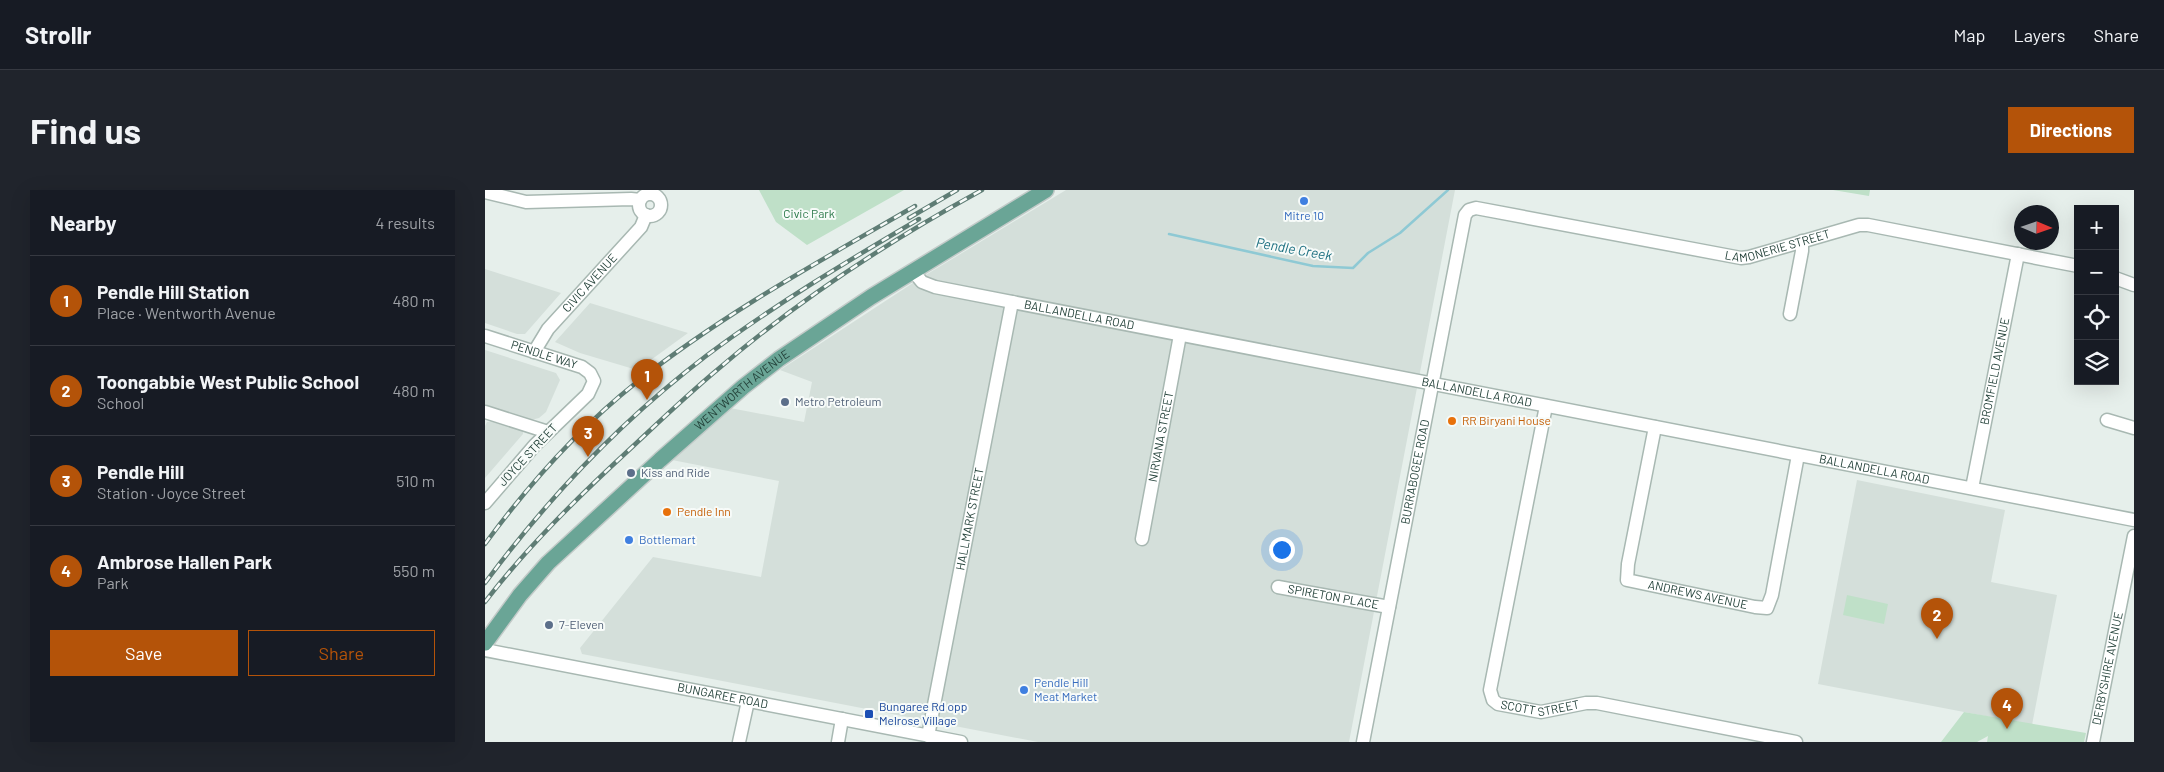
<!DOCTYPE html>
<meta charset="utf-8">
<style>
:root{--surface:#171b24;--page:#20242c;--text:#f1f3f6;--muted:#9ea1a6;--line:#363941;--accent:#b45309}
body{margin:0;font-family:Barlow,sans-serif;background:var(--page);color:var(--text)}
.controls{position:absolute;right:15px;top:15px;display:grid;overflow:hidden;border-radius:0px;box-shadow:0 5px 20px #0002}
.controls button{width:45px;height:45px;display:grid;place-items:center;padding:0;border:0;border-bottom:1px solid var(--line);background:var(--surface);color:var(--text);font:25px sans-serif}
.compass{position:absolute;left:1529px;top:15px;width:45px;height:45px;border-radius:50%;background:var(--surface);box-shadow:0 5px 20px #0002;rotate:92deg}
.you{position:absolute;left:796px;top:359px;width:18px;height:18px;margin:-12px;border:4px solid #fff;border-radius:50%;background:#1a73e8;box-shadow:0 0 0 8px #1a73e833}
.badge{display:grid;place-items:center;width:32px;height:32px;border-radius:50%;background:var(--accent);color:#fff;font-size:16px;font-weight:700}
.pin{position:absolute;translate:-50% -41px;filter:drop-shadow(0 1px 2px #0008)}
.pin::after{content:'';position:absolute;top:26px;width:18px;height:15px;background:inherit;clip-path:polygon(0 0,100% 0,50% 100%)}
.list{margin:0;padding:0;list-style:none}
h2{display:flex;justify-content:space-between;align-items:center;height:65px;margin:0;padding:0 20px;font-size:21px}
h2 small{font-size:16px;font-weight:400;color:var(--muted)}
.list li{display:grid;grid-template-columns:32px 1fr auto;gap:15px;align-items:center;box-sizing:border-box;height:90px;padding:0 20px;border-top:1px solid var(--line)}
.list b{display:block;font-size:19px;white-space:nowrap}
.list p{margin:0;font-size:16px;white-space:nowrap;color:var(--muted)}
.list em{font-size:16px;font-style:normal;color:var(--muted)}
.actions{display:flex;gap:10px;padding:15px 20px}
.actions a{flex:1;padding:11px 0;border:1px solid var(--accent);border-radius:0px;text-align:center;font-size:18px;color:var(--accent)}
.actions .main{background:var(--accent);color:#fff}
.icon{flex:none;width:28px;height:28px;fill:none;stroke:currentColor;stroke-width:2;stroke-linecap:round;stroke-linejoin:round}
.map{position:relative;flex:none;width:1649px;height:552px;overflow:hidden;border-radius:0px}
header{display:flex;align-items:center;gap:30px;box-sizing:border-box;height:70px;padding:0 25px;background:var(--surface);border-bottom:1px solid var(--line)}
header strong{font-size:24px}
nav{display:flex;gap:28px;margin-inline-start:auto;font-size:18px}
.intro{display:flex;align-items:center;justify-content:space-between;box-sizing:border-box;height:120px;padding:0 30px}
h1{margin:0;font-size:35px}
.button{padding:12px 22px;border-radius:0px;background:var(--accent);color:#fff;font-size:18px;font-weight:700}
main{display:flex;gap:30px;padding:0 30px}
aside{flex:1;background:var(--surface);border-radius:0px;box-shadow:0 5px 20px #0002}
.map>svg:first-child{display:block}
.built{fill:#d4dfda}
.green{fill:#bfe0c8}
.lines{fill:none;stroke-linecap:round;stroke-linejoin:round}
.stream{stroke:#8ec9d4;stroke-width:2.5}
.minor-casing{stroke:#a8b8b2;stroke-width:15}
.major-casing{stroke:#c2cac8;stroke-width:18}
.minor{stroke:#fff;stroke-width:12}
.major{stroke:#6aa596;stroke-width:15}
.rail-casing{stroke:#5f7d75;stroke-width:4.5}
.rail{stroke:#f7fbf9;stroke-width:2.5;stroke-dasharray:8;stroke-linecap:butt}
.shop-dot{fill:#3f7fe0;stroke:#f7fbf9;stroke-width:2}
.service-dot{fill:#5c6f8a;stroke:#f7fbf9;stroke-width:2}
.food-dot{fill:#e8710a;stroke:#f7fbf9;stroke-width:2}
.transit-dot{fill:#1a4fb4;stroke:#f7fbf9;stroke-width:2}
.labels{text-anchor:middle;stroke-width:4;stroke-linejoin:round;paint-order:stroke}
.park-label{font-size:12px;fill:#2d7a4b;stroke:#f7fbf9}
.shop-label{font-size:12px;fill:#366cbe;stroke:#f7fbf9;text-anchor:start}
.street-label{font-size:12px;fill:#24423a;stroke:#f7fbf9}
.service-label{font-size:12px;fill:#4e5e75;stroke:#f7fbf9;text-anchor:start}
.food-label{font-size:12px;fill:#c56008;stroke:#f7fbf9;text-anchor:start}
.transit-label{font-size:12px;fill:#164399;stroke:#f7fbf9;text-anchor:start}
.water-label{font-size:14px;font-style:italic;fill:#1c6f80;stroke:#f7fbf9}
</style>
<header>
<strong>Strollr</strong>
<nav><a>Map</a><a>Layers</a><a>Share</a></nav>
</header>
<div class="intro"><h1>Find us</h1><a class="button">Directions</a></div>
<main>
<aside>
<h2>Nearby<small>4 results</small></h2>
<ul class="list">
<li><span class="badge">1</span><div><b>Pendle Hill Station</b><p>Place · Wentworth Avenue</p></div><em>480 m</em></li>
<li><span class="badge">2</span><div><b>Toongabbie West Public School</b><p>School</p></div><em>480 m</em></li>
<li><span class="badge">3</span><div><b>Pendle Hill</b><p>Station · Joyce Street</p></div><em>510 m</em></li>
<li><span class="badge">4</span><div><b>Ambrose Hallen Park</b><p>Park</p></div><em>550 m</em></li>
</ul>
<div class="actions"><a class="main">Save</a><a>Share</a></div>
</aside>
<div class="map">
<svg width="1649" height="552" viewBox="0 0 1649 552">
<rect width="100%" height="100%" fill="#e6efeb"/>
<!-- built -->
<path class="built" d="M 581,0 L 970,0 L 864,552 L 553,552 L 97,464 L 95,458 L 168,367 L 276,387 L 294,291 L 187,270 L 245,218 L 319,232 L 327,192 L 295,180 L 434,89 Z
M 0,79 L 76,103 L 40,144 L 32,144 L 0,133 Z
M 105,113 L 203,143 L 152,180 L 95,163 L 70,152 Z
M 0,160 L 71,183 L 75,190 L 61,222 L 54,228 L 46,230 L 0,215 Z
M 8,231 L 38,241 L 38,244 L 0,288 L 0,236 L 2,232 Z
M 1372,290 L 1520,320 L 1506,392 L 1572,405 L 1547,535 L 1333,494 Z"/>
<!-- green -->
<path class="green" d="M 274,0 L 419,0 L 322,55 L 291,32 Z
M 1348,0 L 1385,0 L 1384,6 Z
M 1362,405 L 1403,414 L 1399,434 L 1358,425 Z
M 1479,522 L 1601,543 L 1599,552 L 1502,552 L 1503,546 L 1492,552 L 1456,552 Z"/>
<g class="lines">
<!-- stream -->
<path class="stream" d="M 684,44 L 828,76 L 868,78 L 883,63 L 915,43 L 963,0"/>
<!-- minor casing -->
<g class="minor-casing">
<g id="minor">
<path d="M 0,2 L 41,12 L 146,9 L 155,10"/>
<circle cx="165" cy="15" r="11"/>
<path id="s1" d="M 428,81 L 437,92 L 450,97 L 1649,330"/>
<path d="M 1630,88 L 1649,95"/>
<path d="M 1305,124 L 1317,61 L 1317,51"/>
<path id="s2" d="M 0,146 L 97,177 L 105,183 L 109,191 L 103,204 L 50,255 L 0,313"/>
<path id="s3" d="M 49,162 L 63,139 L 156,37 L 161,25"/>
<path id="s4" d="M 1061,216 L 1005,500 L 1008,510 L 1013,514 L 1056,522 L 1101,513 L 1112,513 L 1311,552"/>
<path d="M 0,222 L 63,242"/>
<path d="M 1622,230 L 1649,238"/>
<path id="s5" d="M 1170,237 L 1143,374 L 1142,390 L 1270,417 L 1282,418 L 1287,405 L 1313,265"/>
<path id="s6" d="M 1487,298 L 1533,64"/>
<path id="s7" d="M 657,349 L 695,145"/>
<path id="s8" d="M 793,397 L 904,417"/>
<path id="s9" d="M 0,460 L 476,552"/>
<path id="s10" d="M 443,546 L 527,112"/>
<path d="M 254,552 L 263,511"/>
<path d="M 353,552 L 357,529"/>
<path id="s11" d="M 878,552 L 980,25 L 984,20 L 991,18 L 1256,68 L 1264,67 L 1374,35 L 1383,35 L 1593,76"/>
<path id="s12" d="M 1608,552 L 1649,346"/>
</g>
</g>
<!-- major casing -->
<g class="major-casing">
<g id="major">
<path id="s13" d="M 0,453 L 35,405 L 63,373 L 175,270 L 258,197 L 294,169 L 386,107 L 561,0"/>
</g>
</g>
<!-- minor -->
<use href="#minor" class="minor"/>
<!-- major -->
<use href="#major" class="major"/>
<!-- rail casing -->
<g class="rail-casing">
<path id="rail" d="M 424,28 L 472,0
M 0,354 C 44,294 94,238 152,192 C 238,124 335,71 430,16
M 0,393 C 63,308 137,230 221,166 C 289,115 361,72 434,29
M 0,412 C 43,356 93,307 145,259 C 174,232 202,205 232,180 C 312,111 404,51 497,0"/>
</g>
<!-- rail -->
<use href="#rail" class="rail"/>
</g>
<!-- markers -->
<g class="shop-dot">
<circle cx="819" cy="11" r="5"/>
<circle cx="144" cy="350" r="5"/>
<circle cx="539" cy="500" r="5"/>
</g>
<g class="service-dot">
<circle cx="300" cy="212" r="5"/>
<circle cx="146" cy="283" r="5"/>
<circle cx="64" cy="435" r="5"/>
</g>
<g class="food-dot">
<circle cx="967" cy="231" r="5"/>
<circle cx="182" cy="322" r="5"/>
</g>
<rect class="transit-dot" x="379" y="519" width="10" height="10" rx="2.5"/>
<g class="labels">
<!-- park labels -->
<g class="park-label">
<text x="324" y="28">Civic Park</text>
</g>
<!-- shop labels -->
<g class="shop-label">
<text x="819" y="30" text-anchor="middle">Mitre 10</text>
<text x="154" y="354">Bottlemart</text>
<text x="549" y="497">Pendle Hill<tspan x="549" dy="14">Meat Market</tspan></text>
</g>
<!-- street labels -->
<g class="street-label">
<text dy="4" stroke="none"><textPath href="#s11" startOffset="858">LAMONERIE STREET</textPath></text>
<text dy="4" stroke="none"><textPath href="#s3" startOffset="89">CIVIC AVENUE</textPath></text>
<text dy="4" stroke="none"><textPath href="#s1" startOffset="175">BALLANDELLA ROAD</textPath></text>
<text dy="4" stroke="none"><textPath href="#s2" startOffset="62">PENDLE WAY</textPath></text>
<text dy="4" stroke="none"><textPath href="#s6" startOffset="119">BROMFIELD AVENUE</textPath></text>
<text dy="4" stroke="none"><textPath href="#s13" startOffset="362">WENTWORTH AVENUE</textPath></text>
<text dy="4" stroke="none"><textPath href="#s1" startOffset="580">BALLANDELLA ROAD</textPath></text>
<text dy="4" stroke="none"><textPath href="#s7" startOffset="104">NIRVANA STREET</textPath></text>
<text transform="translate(43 265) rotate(-47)" y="4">JOYCE STREET</text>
<text dy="4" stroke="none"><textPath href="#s1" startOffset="985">BALLANDELLA ROAD</textPath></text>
<text dy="4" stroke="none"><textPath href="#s11" startOffset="275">BURRABOGEE ROAD</textPath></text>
<text dy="4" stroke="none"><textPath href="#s10" startOffset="221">HALLMARK STREET</textPath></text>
<text dy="4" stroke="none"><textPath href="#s5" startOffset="228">ANDREWS AVENUE</textPath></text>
<text dy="4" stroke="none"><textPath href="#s8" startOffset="56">SPIRETON PLACE</textPath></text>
<text dy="4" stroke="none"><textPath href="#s12" startOffset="75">DERBYSHIRE AVENUE</textPath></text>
<text dy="4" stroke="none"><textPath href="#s9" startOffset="242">BUNGAREE ROAD</textPath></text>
<text dy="4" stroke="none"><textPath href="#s4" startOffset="349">SCOTT STREET</textPath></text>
</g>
<!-- service labels -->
<g class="service-label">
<text x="310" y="216">Metro Petroleum</text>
<text x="156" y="287">Kiss and Ride</text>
<text x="74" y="439">7-Eleven</text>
</g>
<!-- food labels -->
<g class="food-label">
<text x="977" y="235">RR Biryani House</text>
<text x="192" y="326">Pendle Inn</text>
</g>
<!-- transit labels -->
<g class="transit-label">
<text x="394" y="521">Bungaree Rd opp<tspan x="394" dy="14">Melrose Village</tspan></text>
</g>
<!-- water labels -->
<g class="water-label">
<text transform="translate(809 59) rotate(10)" y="5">Pendle Creek</text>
</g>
</g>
</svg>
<div class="controls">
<button>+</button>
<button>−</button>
<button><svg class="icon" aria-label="locate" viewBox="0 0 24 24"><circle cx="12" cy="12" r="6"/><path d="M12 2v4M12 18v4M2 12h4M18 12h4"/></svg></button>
<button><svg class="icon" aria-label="layers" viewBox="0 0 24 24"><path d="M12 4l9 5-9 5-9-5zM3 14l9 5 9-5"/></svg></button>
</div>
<svg class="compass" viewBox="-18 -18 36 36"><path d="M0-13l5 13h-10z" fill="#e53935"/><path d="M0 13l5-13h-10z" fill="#9ea1a6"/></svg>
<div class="you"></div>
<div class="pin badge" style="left:162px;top:210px">1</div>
<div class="pin badge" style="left:1452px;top:449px">2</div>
<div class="pin badge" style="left:103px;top:267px">3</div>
<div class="pin badge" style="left:1522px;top:539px">4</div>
</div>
</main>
